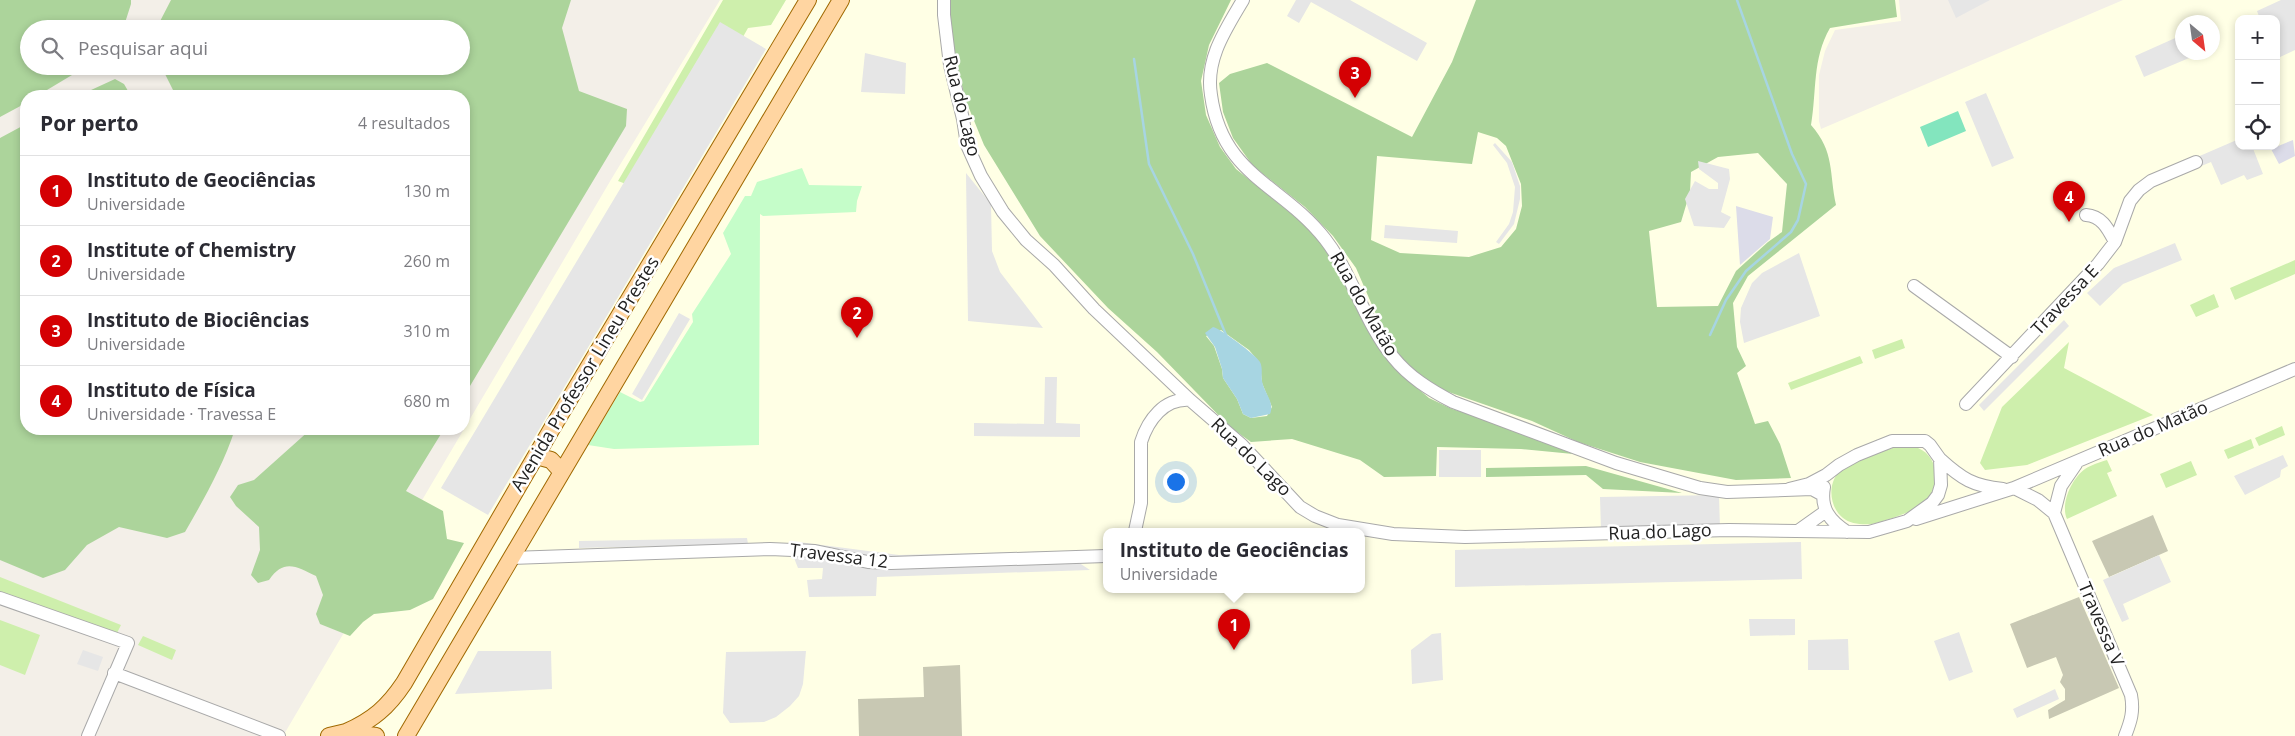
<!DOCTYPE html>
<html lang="pt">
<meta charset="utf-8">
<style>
:root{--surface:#fff;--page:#f2f2f3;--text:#2b2b33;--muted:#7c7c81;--line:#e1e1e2;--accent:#d40003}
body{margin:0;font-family:"Open Sans",sans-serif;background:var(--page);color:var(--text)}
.controls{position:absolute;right:15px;top:15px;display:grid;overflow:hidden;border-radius:10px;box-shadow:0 2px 8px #0003}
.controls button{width:45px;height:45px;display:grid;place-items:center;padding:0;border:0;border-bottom:1px solid var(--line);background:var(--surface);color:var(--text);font:25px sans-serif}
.compass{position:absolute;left:2175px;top:15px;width:45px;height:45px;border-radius:50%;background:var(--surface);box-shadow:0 2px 8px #0003;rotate:151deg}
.you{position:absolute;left:1175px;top:481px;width:18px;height:18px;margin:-12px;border:4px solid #fff;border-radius:50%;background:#1a73e8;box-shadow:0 0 0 8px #1a73e833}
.badge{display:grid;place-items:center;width:32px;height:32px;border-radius:50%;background:var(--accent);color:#fff;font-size:16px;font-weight:700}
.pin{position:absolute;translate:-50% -41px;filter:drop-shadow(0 1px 2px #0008)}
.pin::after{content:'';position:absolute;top:26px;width:18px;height:15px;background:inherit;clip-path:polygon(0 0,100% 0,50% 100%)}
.popup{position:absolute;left:1103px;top:528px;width:262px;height:65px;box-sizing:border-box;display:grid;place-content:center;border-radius:10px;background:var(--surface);filter:drop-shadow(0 1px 4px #0005);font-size:16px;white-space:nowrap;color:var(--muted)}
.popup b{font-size:19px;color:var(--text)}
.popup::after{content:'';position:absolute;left:50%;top:100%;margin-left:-10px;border:10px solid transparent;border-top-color:var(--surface)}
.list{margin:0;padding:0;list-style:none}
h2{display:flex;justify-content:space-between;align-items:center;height:65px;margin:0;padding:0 20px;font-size:21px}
h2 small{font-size:16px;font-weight:400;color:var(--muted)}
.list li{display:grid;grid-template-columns:32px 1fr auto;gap:15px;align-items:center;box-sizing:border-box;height:70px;padding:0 20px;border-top:1px solid var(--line)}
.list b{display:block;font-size:19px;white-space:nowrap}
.list p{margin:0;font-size:16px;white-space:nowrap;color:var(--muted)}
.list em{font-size:16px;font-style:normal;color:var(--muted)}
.icon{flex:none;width:28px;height:28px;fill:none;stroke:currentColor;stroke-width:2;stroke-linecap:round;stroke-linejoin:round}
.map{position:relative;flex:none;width:2295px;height:736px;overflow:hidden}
.search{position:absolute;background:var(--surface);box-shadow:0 2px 8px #0003;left:20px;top:20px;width:450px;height:55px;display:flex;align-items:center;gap:12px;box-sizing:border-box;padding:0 18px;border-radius:28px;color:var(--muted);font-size:19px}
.panel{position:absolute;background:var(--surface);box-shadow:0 2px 8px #0003;left:20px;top:90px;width:450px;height:345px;border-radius:20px}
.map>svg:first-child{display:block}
.education{fill:#ffffe5;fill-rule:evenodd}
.construction{fill:#c8c8b3}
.grass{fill:#ceefac}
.forest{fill:#acd49b;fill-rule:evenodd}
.park{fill:#c5fdc9}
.pitch{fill:#83e5be}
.parking{fill:#e6e6e6}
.plaza{fill:#dcdce9}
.water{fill:#a7d5e2}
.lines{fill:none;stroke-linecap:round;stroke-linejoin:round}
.stream{stroke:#a7d5e2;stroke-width:2.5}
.minor-casing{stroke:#a9a9a9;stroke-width:14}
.major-casing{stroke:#a06900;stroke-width:18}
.minor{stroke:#fff;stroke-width:12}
.major{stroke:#ffd5a1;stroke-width:16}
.labels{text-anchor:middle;stroke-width:5;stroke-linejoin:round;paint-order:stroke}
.street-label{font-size:18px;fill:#222;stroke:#fff}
</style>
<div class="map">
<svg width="2295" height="736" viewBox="0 0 2295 736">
<rect width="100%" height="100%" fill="#f3efe8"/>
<!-- education -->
<path class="education" d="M 720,0 L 1899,0 L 1901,21 L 1835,30 L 1825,51 L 1819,75 L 1819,121 L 1821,129 L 2123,0 L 2295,0 L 2295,736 L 283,736 L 612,178 ZM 2239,19 L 2276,19 L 2276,146 L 2239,146 ZM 2182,22 L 2212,22 L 2212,52 L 2182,52 ZM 1106,531 L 1362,531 L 1362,589 L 1106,589 Z"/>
<!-- construction -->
<path class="construction" d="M 2153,515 L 2168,551 L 2109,577 L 2092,541 Z
M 2079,597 L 2119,688 L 2049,719 L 2048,710 L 2065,700 L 2065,689 L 2060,682 L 2063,675 L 2056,657 L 2027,668 L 2010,624 Z
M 960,665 L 962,736 L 859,736 L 858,699 L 924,697 L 923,667 Z"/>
<!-- grass -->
<path class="grass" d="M 723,0 L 786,0 L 771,25 L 748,28 L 658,188 L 650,193 L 618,181 Z
M 2295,260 L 2295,274 L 2235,300 L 2230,288 Z
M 2214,294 L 2219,307 L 2196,317 L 2190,305 Z
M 1902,339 L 1905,348 L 1875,359 L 1872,350 Z
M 2069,342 L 2064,368 L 2153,415 L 2027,465 L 1985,470 L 1980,463 L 2002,407 Z
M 1860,356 L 1863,363 L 1791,390 L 1788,383 Z
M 2282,426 L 2285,435 L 2259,446 L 2255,438 Z
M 2251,439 L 2254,448 L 2228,459 L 2224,450 Z
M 1899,446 C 1905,446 1912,446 1918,448 C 1942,458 1939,491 1922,505 C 1915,511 1882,522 1872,524 C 1863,525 1850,524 1843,518 C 1828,506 1827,480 1843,468 C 1859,457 1881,452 1899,446 Z
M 2107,460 L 2112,471 L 2107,473 L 2117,496 L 2067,519 C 2060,504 2072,478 2085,469 C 2091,465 2100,462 2107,460 Z
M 2191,461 L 2197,475 L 2166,488 L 2160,474 Z
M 0,577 L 121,625 L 116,635 L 0,594 Z
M 0,620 L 40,635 L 25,675 L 0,665 Z
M 143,636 L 176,650 L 172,660 L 138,645 Z"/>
<!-- forest -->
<path class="forest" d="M 0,0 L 131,0 L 131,4 L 123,29 L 29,29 L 29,66 L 87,66 L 37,96 L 26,96 L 26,103 L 0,117 Z
M 171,0 L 571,0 L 562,28 L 579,91 L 627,109 L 626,126 L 464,396 L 464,96 L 176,96 L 161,66 L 461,66 L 461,29 L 156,29 Z
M 949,0 L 1231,0 L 1209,45 L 1201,81 L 1206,115 L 1220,147 L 1236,169 L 1304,224 L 1328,252 L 1374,338 L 1409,381 L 1429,398 L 1452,409 L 1495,422 L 1573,454 L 1521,449 L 1437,447 L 1436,476 L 1384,477 L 1360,460 L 1292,439 L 1251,442 L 1230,427 L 1157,352 L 1108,308 L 1040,236 L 984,145 L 966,101 L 955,58 L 948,16 ZM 1221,330 L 1249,350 L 1260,363 L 1262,383 L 1272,407 L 1267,416 L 1251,418 L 1243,414 L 1237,399 L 1223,378 L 1222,369 L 1214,346 L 1206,336 Z
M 1476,0 L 1895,0 L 1897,17 L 1830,28 C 1812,59 1817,91 1811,125 C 1835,152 1829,173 1836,205 L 1748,276 L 1733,303 L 1737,347 L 1746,366 L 1737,373 L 1755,424 L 1768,421 L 1780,444 L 1791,478 L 1736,480 L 1640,462 L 1578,442 L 1532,421 L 1440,389 L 1417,373 L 1395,351 L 1382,328 L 1356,268 L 1333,236 L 1305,207 L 1253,166 L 1233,138 L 1223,112 L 1219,83 L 1230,74 L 1267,63 L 1412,137 L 1452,62 ZM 1478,132 L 1497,138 L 1506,146 L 1521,184 L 1522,206 L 1516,229 L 1501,247 L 1469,257 L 1400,253 L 1371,240 L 1377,156 L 1472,164 ZM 1758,153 L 1787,184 L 1782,232 L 1768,242 L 1736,271 L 1718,306 L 1657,307 L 1649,231 L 1681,222 L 1690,192 L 1691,172 L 1718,157 Z
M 115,79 L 124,84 L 131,96 L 78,96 Z
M 26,124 L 26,429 L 235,429 C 223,466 204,499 185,532 L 167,538 L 119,527 L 87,545 L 65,570 L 43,578 L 0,560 L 0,138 Z
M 311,429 L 444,429 L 406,491 L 443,511 L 447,539 L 464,543 L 433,599 L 410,610 L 374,614 L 363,622 L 350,636 L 320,624 L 316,614 L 323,595 L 316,576 C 297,567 284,558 269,580 L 258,583 L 251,575 L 260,550 L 259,527 L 236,506 L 230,497 L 238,485 L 254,480 Z
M 1586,466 L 1682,493 L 1603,489 L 1586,475 L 1486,477 L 1486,468 Z"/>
<!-- park -->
<path class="park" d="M 802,168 L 809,185 L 862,186 L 857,201 L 856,212 L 763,216 L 760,214 L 759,445 L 614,449 L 588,445 L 620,392 L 640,402 L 644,401 L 693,322 L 692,314 L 731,254 L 723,233 L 745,196 L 751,196 L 757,182 Z"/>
<!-- pitch -->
<path class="pitch" d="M 1958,111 L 1966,131 L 1928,147 L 1920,127 Z"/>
<!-- parking -->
<path class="parking" d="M 1296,0 L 1350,0 L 1427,43 L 1417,61 L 1311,2 L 1299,23 L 1287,16 Z
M 1948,0 L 1990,0 L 1956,18 Z
M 2281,0 L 2295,0 L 2295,50 L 2278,58 L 2276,53 L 2276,19 L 2260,19 L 2257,11 Z
M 720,22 L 766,49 L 488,515 L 441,488 Z
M 2182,35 L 2182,52 L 2201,53 L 2144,77 L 2135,56 Z
M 865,53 L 906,63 L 905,94 L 861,92 Z
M 1986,93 L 2014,158 L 1992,167 L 1965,102 Z
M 2239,139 L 2239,146 L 2252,146 L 2263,174 L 2247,180 L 2244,175 L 2221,185 L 2211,162 L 2199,167 L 2195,158 Z
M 1495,143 L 1512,162 L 1520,186 L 1520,199 L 1514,224 L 1499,244 L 1496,242 L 1509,224 L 1513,212 L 1515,187 L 1507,163 L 1493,145 Z
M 1698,161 L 1729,169 L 1730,179 L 1721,212 L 1731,217 L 1724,228 L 1694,226 L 1685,199 L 1695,181 L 1709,189 L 1718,189 L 1718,183 L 1699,169 Z
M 966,173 L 991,204 L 992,251 L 1000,272 L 1043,328 L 968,321 Z
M 1385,225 L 1458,231 L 1457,243 L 1384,238 Z
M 2175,243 L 2182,260 L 2123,284 L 2100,306 L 2087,293 L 2114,268 Z
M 1799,253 L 1820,316 L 1744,343 L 1740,322 L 1741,308 L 1752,283 L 1762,273 Z
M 679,313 L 690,319 L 642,400 L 632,394 Z
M 2064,320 L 2069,326 L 1984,411 L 1979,405 Z
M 1045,377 L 1057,377 L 1056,423 L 1080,424 L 1080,437 L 974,436 L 974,423 L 1044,424 Z
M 1439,450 L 1481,450 L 1481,477 L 1439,477 Z
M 2283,455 L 2288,466 L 2281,470 L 2280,477 L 2245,495 L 2234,476 Z
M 1719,495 L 1720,528 L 1601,530 L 1600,497 Z
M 747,538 L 748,544 L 579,548 L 579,541 Z
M 791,541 L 899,555 L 1061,551 L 1090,570 L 877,577 L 876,596 L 809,597 L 807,580 L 822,579 L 823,568 L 798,568 L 794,558 Z
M 1801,542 L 1802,579 L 1455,587 L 1455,550 Z
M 2159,555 L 2171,582 L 2123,604 L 2129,619 L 2122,622 L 2103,580 Z
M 1749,619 L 1795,619 L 1795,635 L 1750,636 Z
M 1959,632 L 1973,672 L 1949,681 L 1934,641 Z
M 1441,633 L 1443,680 L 1412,684 L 1411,650 L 1432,634 Z
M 1848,639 L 1849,670 L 1808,670 L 1808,640 Z
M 83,650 L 103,657 L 98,671 L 77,664 Z
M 478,651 L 551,651 L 552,689 L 455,694 Z
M 806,651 L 803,684 L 799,696 L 790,706 L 776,717 L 764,722 L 730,723 L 723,713 L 726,652 Z
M 2055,689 L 2059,699 L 2017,718 L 2013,709 Z"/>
<!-- plaza -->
<path class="plaza" d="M 2293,140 L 2295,156 L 2279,164 L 2271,149 Z
M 1736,206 L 1773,217 L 1770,239 L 1740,265 Z"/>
<!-- water -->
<path class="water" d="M 1213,327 C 1220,328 1256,355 1260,362 C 1263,368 1261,375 1262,381 C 1264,393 1275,402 1270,414 L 1251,418 L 1243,414 L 1237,399 L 1223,378 L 1222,369 L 1215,347 L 1205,333 Z"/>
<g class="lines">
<!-- stream -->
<path class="stream" d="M 1134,59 L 1149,164 L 1193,254 L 1226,335
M 1710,335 L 1726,300 L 1746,271 L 1791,232 L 1798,220 L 1806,184 L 1792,154 L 1737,0"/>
<!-- minor casing -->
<g class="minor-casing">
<path id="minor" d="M 944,0 L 944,15 L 950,65 L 963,119 L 967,145 L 981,176 L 1003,212 L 1026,240 L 1054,265 L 1094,309 L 1190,400 L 1242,445 L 1300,507 L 1315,516 L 1338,525 L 1393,534 L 1465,537 L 1729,530 L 1869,532 L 1907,521 L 1932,503 L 1938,495 L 1941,485 L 1940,459 L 1930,445 L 1925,441 L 1892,441 L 1857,455 L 1839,465 L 1826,475 L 1809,484 L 1789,489
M 1243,0 C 1226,29 1205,59 1211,95 C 1222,176 1282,184 1325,239 C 1353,275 1364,322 1393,357 C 1409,377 1430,390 1453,402 L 1616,463 L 1700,488 L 1727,492 L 1812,489 L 1823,495
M 2086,215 C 2102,216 2108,229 2115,242
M 1914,286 L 2012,357
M 1966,404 L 2098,264 L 2115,242 L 2130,201 L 2139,190 L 2151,181 L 2196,162
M 1940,459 C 1962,479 1973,486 2003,489
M 1824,487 C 1820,509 1830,521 1847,532
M 2014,488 L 2038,500 L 2054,513 L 2131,695 C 2134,711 2131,721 2125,736
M 2054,513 L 2061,486 L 2076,464
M 1916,519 L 2014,488 L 2295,369
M 1135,531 L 1141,503 L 1141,442 C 1148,420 1164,398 1190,400
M 1798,531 L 1826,511
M 511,558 L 770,549 L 815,551 L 868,562 L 891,563 L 1106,556
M 0,598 L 128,643 L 88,736
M 114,673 L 279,736"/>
</g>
<!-- major casing -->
<g class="major-casing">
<path id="major" d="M 536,456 L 551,460 L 562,472
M 346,732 C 373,720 388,707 404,683 L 551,430 L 808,0
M 329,736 L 346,732 L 376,736
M 406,736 L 841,0"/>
</g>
<!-- minor -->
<use href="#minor" class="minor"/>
<!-- major -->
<use href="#major" class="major"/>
</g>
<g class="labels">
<!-- street labels -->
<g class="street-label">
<text transform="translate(962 106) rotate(76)" y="6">Rua do Lago</text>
<text transform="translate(2065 300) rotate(-47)" y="6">Travessa E</text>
<text transform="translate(1364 304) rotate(60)" y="6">Rua do Matão</text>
<text transform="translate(585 374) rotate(-59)" y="6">Avenida Professor Lineu Prestes</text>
<text transform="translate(2153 429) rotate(-23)" y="6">Rua do Matão</text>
<text transform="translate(1251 457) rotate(44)" y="6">Rua do Lago</text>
<text transform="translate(1660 532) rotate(-2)" y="6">Rua do Lago</text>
<text transform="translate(839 556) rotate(7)" y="6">Travessa 12</text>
<text transform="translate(2101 624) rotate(67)" y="6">Travessa V</text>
</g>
</g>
</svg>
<div class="controls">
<button>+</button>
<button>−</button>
<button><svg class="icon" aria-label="locate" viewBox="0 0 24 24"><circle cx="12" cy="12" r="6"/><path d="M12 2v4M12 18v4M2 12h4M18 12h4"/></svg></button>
</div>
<svg class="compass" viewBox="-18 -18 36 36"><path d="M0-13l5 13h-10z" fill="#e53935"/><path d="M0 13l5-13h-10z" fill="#7c7c81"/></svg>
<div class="you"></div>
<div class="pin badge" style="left:1234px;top:650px">1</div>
<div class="popup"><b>Instituto de Geociências</b>Universidade</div>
<div class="pin badge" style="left:857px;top:338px">2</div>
<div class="pin badge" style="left:1355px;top:98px">3</div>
<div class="pin badge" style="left:2069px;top:222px">4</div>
<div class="search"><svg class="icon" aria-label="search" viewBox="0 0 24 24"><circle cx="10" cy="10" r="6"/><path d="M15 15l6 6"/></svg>Pesquisar aqui</div>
<section class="panel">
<h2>Por perto<small>4 resultados</small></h2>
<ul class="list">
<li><span class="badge">1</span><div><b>Instituto de Geociências</b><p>Universidade</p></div><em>130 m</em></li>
<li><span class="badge">2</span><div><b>Institute of Chemistry</b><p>Universidade</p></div><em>260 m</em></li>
<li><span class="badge">3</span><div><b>Instituto de Biociências</b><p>Universidade</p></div><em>310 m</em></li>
<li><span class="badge">4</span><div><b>Instituto de Física</b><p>Universidade · Travessa E</p></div><em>680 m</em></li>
</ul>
</section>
</div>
